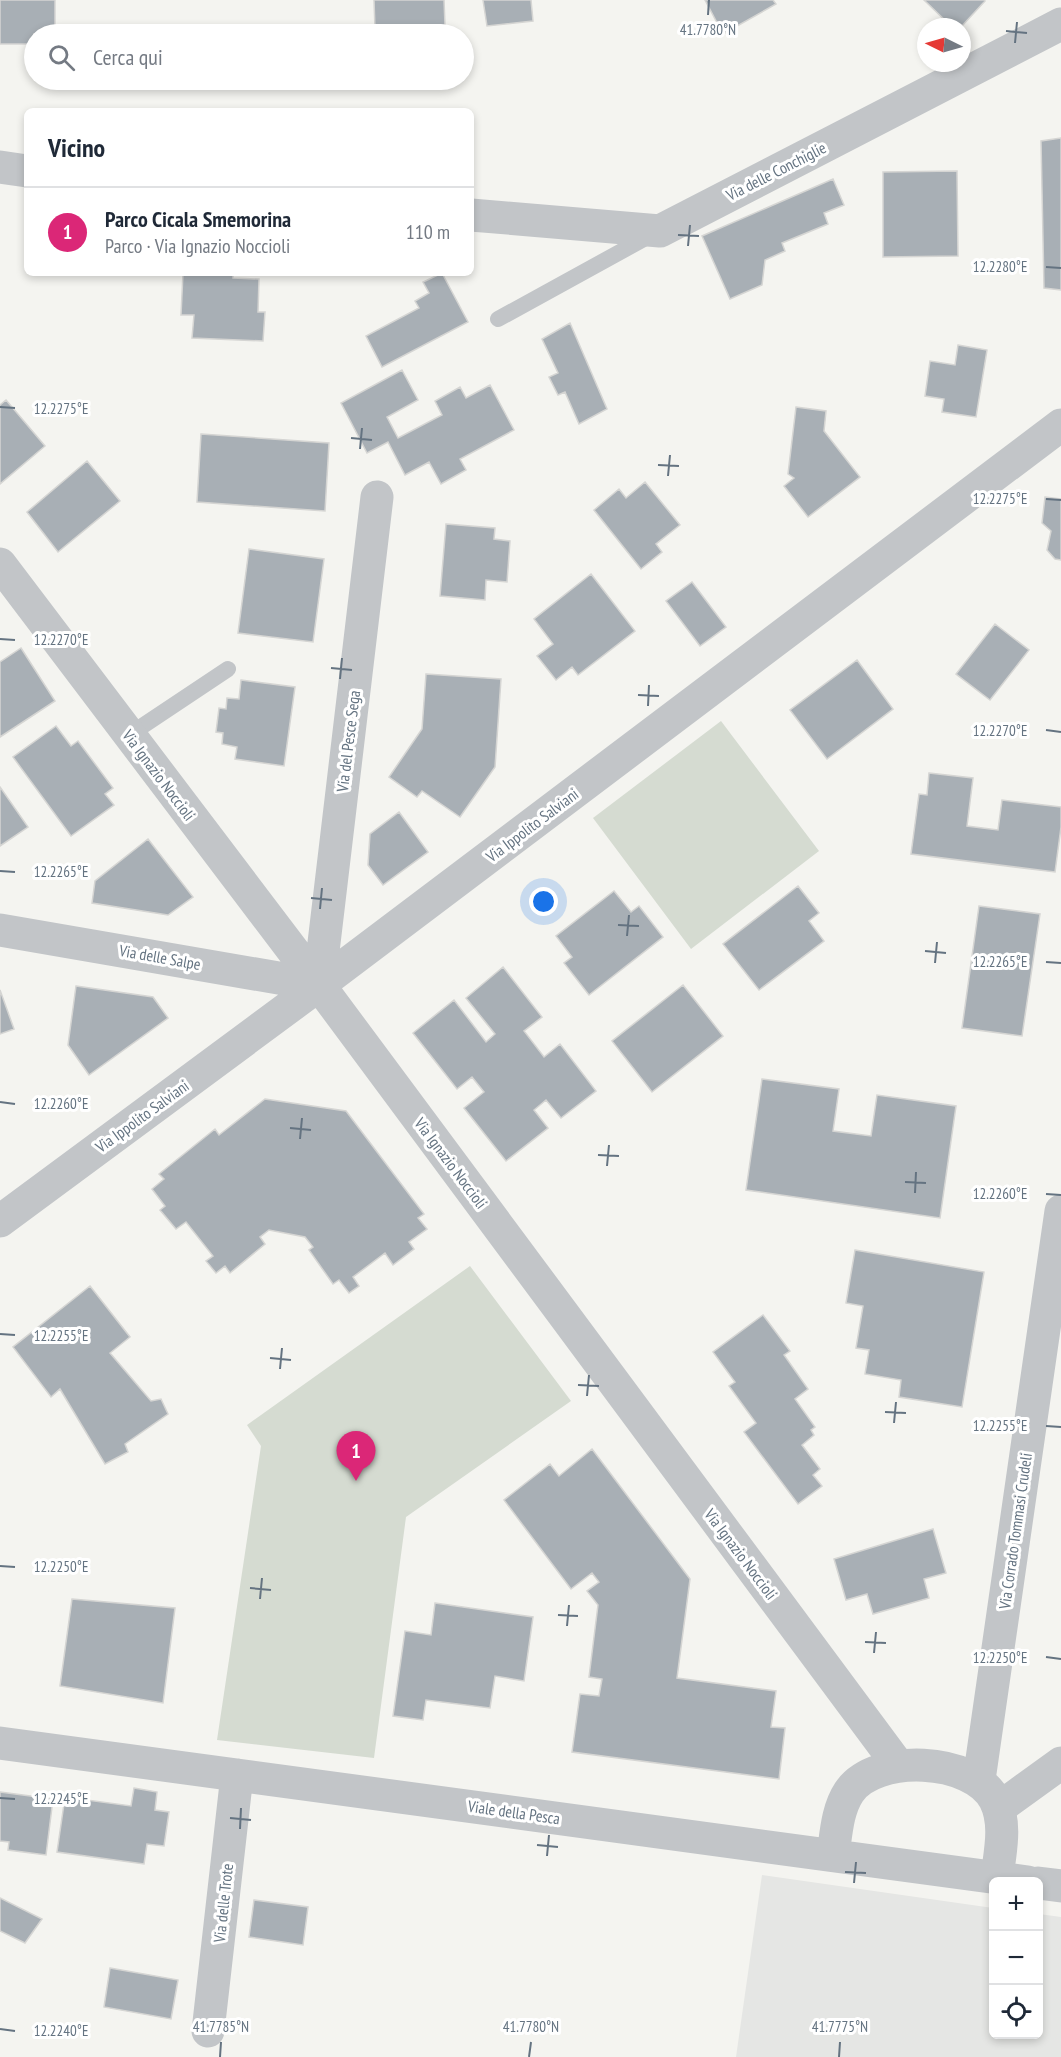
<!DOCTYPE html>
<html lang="it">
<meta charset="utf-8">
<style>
:root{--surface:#fff;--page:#f2f2f3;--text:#1f2937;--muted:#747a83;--line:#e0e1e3;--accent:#db2777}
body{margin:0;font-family:"PT Sans Narrow",sans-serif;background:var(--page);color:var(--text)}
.controls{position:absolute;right:18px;bottom:18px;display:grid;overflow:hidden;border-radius:9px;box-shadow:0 3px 9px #0003}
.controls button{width:54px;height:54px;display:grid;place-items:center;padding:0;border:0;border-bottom:2px solid var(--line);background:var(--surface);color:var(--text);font:30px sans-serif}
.compass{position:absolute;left:917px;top:18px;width:54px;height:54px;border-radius:50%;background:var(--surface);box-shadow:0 3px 9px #0003;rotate:275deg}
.you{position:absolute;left:544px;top:902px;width:21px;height:21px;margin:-15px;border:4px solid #fff;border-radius:50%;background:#1a73e8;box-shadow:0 0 0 9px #1a73e833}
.badge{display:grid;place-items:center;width:39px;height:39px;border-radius:50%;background:var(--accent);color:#fff;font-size:20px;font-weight:700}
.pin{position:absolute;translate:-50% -50px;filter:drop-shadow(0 2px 3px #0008)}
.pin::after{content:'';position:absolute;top:32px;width:21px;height:18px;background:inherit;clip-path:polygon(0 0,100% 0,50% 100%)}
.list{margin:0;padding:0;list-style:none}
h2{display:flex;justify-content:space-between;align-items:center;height:78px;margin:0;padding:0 24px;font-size:26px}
h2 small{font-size:20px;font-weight:400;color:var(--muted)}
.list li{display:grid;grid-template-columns:39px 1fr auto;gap:18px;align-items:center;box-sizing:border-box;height:90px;padding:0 24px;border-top:2px solid var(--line)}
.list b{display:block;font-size:22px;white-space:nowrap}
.list p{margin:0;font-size:20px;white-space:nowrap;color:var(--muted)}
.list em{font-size:20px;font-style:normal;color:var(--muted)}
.icon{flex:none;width:33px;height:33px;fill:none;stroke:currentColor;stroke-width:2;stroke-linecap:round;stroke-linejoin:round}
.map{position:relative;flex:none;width:1061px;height:2057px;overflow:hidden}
.search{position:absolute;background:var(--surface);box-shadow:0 3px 9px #0003;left:24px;top:24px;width:450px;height:66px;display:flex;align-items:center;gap:15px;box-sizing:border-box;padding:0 21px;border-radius:33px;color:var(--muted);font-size:22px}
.panel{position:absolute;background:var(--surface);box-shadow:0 3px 9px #0003;left:24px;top:108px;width:450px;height:168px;border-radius:9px}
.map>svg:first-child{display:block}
.built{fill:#e5e6e4}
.green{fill:#d5dbd1}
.building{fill:#a8afb5;stroke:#d5d5d3;stroke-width:1.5}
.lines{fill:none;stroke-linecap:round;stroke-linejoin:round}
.lane{stroke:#c2c5c8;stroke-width:16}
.street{stroke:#c2c5c8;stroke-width:33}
.ticks{fill:none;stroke:#647381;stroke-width:2}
.labels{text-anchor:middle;stroke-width:6;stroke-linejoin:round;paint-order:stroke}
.street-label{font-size:16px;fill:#647381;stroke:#fff}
.ticks-label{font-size:15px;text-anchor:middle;fill:#647381;stroke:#fff;stroke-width:6;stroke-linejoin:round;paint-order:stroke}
</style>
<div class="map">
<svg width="1061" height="2057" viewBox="0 0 1061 2057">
<rect width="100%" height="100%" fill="#f4f4f0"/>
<!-- built -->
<path class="built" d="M 762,1875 L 993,1908 L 994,2034 L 1038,2034 L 1039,1914 L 1061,1917 L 1061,2057 L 736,2057 Z"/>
<!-- green -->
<path class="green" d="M 721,721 L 819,851 L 691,949 L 593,818 Z
M 470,1266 L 571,1401 L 406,1517 L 374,1758 L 217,1740 L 261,1446 L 247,1425 Z"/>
<!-- building -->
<path class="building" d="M 0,0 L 55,0 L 55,34 L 34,34 L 34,44 L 0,44 Z
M 374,0 L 444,0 L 445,25 L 375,29 Z
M 483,0 L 531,0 L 533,21 L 487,26 Z
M 705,0 L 773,0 L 776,4 L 723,34 Z
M 924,0 L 984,0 L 985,1 L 961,27 L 952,27 Z
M 1061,138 L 1061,290 L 1044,288 L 1041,141 Z
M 957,171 L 958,256 L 883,257 L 883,172 Z
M 833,179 L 844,205 L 824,213 L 828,224 L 782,243 L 785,251 L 765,260 L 762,285 L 730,299 L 702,236 Z
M 183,273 L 233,273 L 233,278 L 259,279 L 258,312 L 265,312 L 263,341 L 192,338 L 194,315 L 181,315 Z
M 442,273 L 468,322 L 382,367 L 366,336 L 419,308 L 415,301 L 429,293 L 423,282 Z
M 570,323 L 607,409 L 579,424 L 565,392 L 558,395 L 549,377 L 558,373 L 542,339 Z
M 958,345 L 987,350 L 976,417 L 942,412 L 944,399 L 925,396 L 930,361 L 955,365 Z
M 402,370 L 418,400 L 387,417 L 398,438 L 442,415 L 435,401 L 460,387 L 466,398 L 490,385 L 514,430 L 460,459 L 466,470 L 441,484 L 429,462 L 405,475 L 388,442 L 367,453 L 341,403 Z
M 6,400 L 45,446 L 0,484 L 0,405 Z
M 796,407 L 826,411 L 824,431 L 860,477 L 808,517 L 784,486 L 794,478 L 788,474 Z
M 201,434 L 329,443 L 325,511 L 197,502 Z
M 87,461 L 120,501 L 58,552 L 27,512 Z
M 645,482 L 680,525 L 656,544 L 662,552 L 641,569 L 594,510 L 619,489 L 626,498 Z
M 1045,497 L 1061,499 L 1061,560 L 1055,559 L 1047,550 L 1051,531 L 1042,523 Z
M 446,524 L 495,528 L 494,539 L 510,541 L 507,582 L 486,580 L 485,600 L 440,596 Z
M 249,549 L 324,559 L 313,642 L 238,633 Z
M 591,574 L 635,631 L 578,675 L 572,667 L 556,680 L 537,656 L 553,644 L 534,619 Z
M 692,582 L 726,627 L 700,646 L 666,601 Z
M 995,624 L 1029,650 L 990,700 L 956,674 Z
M 21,648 L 55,701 L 0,737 L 0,662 Z
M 857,660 L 893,709 L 827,759 L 790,710 Z
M 426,674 L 501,679 L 495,767 L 460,817 L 422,791 L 417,797 L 389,777 L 422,729 Z
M 241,680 L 295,687 L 284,766 L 235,759 L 237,747 L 222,744 L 223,733 L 216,732 L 219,708 L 226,709 L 227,698 L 239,699 Z
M 56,726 L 71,746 L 78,741 L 113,788 L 105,794 L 114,805 L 71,836 L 13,757 Z
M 929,773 L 973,778 L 967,826 L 998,830 L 1002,800 L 1061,807 L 1061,827 L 1055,872 L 911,854 L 919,794 L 927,795 Z
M 0,787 L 28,827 L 0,846 Z
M 399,812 L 428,852 L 383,885 L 368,865 L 370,834 Z
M 148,839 L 193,897 L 168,915 L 92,903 L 95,881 Z
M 798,886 L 819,913 L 809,921 L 824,941 L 759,990 L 723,944 Z
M 614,891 L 631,912 L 639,906 L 663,937 L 589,995 L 564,963 L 572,957 L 556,936 Z
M 979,906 L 1040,914 L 1022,1036 L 962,1028 Z
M 503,967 L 542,1017 L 524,1031 L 544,1057 L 560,1044 L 596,1091 L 561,1118 L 546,1100 L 534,1110 L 548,1128 L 506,1161 L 464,1108 L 484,1092 L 472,1077 L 457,1089 L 413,1033 L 454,1000 L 486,1042 L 495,1034 L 466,998 Z
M 683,985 L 723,1036 L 652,1092 L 612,1041 Z
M 76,986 L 153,997 L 168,1018 L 89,1075 L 68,1045 Z
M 0,990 L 14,1029 L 0,1034 Z
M 762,1079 L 839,1089 L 833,1131 L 871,1136 L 877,1095 L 956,1106 L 940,1218 L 746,1190 Z
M 265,1099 L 346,1111 L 424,1214 L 418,1218 L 427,1229 L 409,1242 L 414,1249 L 393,1265 L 385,1253 L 353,1277 L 359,1286 L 349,1293 L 339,1280 L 333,1284 L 309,1250 L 313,1247 L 305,1237 L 269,1230 L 260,1237 L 265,1244 L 230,1273 L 225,1266 L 216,1273 L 206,1261 L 213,1256 L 186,1222 L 176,1229 L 160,1210 L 165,1206 L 152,1189 L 164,1179 L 159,1174 L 215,1129 L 219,1135 Z
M 855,1250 L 984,1272 L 962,1407 L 899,1397 L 901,1380 L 865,1374 L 869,1350 L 856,1348 L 863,1306 L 846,1303 Z
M 90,1286 L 130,1337 L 110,1353 L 151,1401 L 161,1399 L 168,1414 L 125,1444 L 128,1452 L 105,1464 L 60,1389 L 51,1397 L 13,1347 Z
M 763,1315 L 790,1351 L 784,1355 L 808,1389 L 795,1399 L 815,1427 L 811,1430 L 814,1435 L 802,1445 L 820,1469 L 813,1475 L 822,1486 L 798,1504 L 744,1432 L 756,1423 L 729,1386 L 735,1382 L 713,1352 Z
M 592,1449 L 690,1579 L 677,1678 L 776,1691 L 771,1727 L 785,1728 L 779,1779 L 572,1752 L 580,1694 L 599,1696 L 602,1679 L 589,1677 L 598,1605 L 587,1591 L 599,1582 L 592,1573 L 571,1589 L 504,1500 L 550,1464 L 559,1476 Z
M 933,1529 L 946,1573 L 924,1579 L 929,1598 L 873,1614 L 867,1594 L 846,1600 L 834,1559 Z
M 72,1599 L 175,1608 L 163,1703 L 60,1686 Z
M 435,1603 L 533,1617 L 524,1681 L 495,1676 L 490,1708 L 426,1700 L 423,1720 L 393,1716 L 405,1631 L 431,1635 Z
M 134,1788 L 157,1792 L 155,1810 L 169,1812 L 164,1846 L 147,1844 L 144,1864 L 57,1852 L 65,1797 L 131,1806 Z
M 0,1792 L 53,1799 L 46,1855 L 8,1850 L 9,1842 L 0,1841 Z
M 0,1898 L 42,1919 L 25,1943 L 0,1931 Z
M 254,1900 L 308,1907 L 303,1945 L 249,1937 Z
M 110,1968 L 178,1980 L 171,2019 L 104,2007 Z"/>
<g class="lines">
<!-- lane -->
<path class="lane" d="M 498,319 L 651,235
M 129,735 L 228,669"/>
<!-- street -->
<path class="street" d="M 0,167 L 27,171
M 471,215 L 660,231 L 1061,24
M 0,564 L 319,985 L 898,1765
M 0,930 L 319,985 L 377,497
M 0,1221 L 319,985 L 1061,425
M 0,1743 L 1028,1882
M 979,1780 L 1061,1211
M 999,1808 L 1061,1763
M 833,1855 C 836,1835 837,1810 849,1792 C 875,1753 973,1757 995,1800 C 1007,1824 1000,1852 997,1877
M 1038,1883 L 1061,1886
M 208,2031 L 237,1775"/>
</g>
<!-- ticks -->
<path class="ticks" d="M 708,15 L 709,0M 1006,31 L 1027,33M 1015,43 L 1017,22M 678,235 L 699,236M 688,246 L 690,225M 1046,267 L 1061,268M 0,407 L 15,408M 351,438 L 372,440M 360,449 L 362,428M 658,465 L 679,466M 668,476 L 670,455M 1046,499 L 1061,500M 0,639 L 15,640M 331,668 L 352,670M 340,679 L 342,658M 638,695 L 659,696M 648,706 L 649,685M 1046,730 L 1061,732M 0,871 L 15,872M 311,898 L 332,900M 320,909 L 322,888M 618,925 L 639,926M 627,936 L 629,915M 925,951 L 946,953M 1046,962 L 1061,963M 935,963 L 937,942M 0,1102 L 15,1104M 290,1128 L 311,1130M 300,1139 L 302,1118M 598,1155 L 619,1156M 607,1166 L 609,1145M 905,1182 L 926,1183M 915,1193 L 916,1172M 1046,1194 L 1061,1195M 0,1334 L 15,1335M 270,1358 L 291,1360M 280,1369 L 282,1348M 578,1385 L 599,1386M 587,1396 L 589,1375M 885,1412 L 906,1413M 894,1423 L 896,1402M 1046,1426 L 1061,1427M 0,1566 L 15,1567M 250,1588 L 271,1590M 260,1599 L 262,1578M 558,1615 L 578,1616M 567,1626 L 569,1605M 865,1642 L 886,1643M 874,1653 L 876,1632M 1046,1657 L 1061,1659M 0,1798 L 15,1799M 230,1818 L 251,1820M 240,1829 L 241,1808M 537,1845 L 558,1847M 547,1856 L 549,1835M 845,1872 L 866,1873M 854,1883 L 856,1862M 0,2029 L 15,2031M 220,2057 L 221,2042M 529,2057 L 531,2042M 839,2057 L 840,2042"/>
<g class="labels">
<!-- street labels -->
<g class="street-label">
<text transform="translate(776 171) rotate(-27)" y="6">Via delle Conchiglie</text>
<text transform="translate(348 741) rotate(-83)" y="6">Via del Pesce Sega</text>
<text transform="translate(159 775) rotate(53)" y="6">Via Ignazio Noccioli</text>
<text transform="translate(532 825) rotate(-37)" y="6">Via Ippolito Salviani</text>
<text transform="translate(160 957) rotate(10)" y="6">Via delle Salpe</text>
<text transform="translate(142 1116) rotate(-36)" y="6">Via Ippolito Salviani</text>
<text transform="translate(451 1163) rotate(53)" y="6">Via Ignazio Noccioli</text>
<text transform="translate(1015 1531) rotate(-82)" y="6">Via Corrado Tommasi Crudeli</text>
<text transform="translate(741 1554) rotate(53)" y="6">Via Ignazio Noccioli</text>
<text transform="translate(514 1812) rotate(8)" y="6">Viale della Pesca</text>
<text transform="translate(223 1903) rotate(-84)" y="6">Via delle Trote</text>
</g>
</g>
<g class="ticks-label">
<text x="708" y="35">41.7780°N</text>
<text x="1000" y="272">12.2280°E</text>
<text x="61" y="414">12.2275°E</text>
<text x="1000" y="504">12.2275°E</text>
<text x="61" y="645">12.2270°E</text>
<text x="1000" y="736">12.2270°E</text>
<text x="61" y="877">12.2265°E</text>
<text x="1000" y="967">12.2265°E</text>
<text x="61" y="1109">12.2260°E</text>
<text x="1000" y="1199">12.2260°E</text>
<text x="61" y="1341">12.2255°E</text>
<text x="1000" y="1431">12.2255°E</text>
<text x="61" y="1572">12.2250°E</text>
<text x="1000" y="1663">12.2250°E</text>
<text x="61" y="1804">12.2245°E</text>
<text x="221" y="2032">41.7785°N</text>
<text x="531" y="2032">41.7780°N</text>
<text x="840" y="2032">41.7775°N</text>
<text x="61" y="2036">12.2240°E</text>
</g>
</svg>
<div class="controls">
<button>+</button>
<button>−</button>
<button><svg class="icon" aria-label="locate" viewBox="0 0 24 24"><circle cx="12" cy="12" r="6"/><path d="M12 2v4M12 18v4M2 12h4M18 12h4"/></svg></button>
</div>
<svg class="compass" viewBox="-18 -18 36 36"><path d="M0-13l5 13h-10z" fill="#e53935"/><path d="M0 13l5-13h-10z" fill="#747a83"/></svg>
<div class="you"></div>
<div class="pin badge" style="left:356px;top:1481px">1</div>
<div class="search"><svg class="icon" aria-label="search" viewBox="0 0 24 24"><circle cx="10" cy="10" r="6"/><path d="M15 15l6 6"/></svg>Cerca qui</div>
<section class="panel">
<h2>Vicino<small></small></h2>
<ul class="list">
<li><span class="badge">1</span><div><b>Parco Cicala Smemorina</b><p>Parco · Via Ignazio Noccioli</p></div><em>110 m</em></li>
</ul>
</section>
</div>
